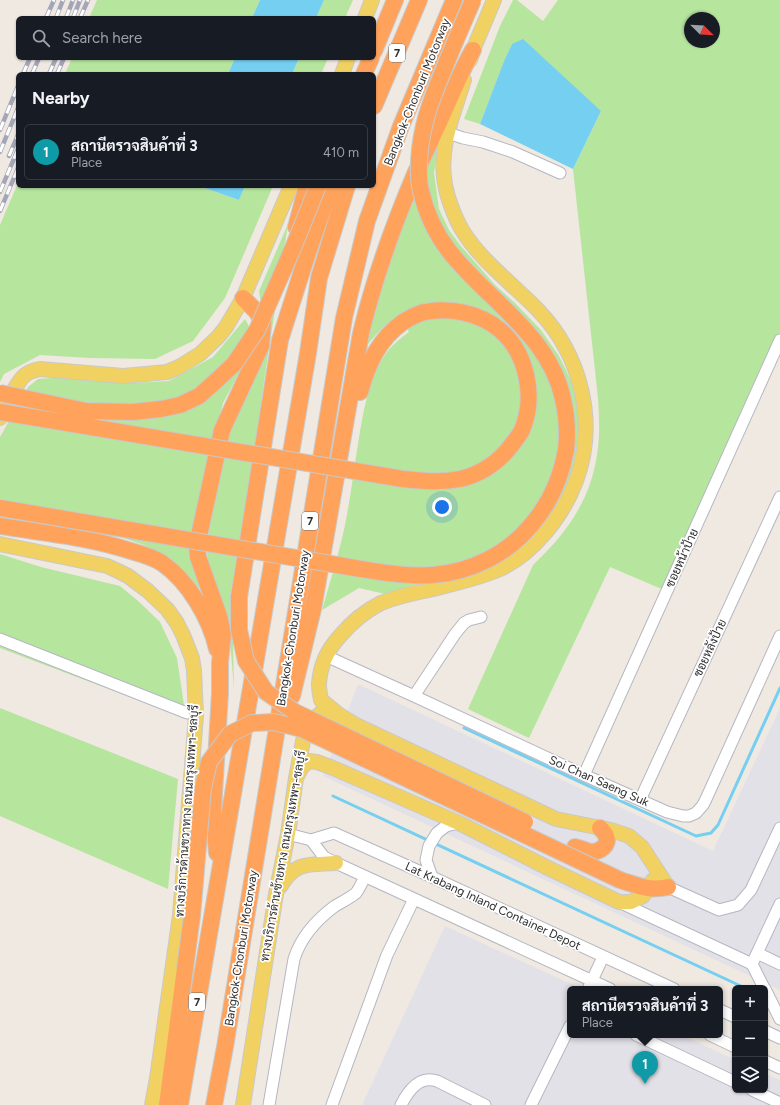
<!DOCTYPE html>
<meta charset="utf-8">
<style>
:root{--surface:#171b24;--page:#20242c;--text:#f1f3f6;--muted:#9ea1a6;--line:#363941;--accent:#2563eb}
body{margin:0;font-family:Figtree,Sarabun,sans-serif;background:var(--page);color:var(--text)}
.controls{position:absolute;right:12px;bottom:12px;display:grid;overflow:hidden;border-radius:6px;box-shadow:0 1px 3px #0004}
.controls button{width:36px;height:36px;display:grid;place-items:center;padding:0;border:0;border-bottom:1px solid var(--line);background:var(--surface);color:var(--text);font:20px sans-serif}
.compass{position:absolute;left:684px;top:12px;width:36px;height:36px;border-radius:50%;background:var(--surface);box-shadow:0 1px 3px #0004;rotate:114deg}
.you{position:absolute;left:442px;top:507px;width:14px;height:14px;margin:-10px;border:3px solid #fff;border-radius:50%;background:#1a73e8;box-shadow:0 0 0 6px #1a73e833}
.badge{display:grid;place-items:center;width:26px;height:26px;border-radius:50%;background:var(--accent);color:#fff;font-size:13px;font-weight:700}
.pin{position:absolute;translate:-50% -33px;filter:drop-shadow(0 1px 2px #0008)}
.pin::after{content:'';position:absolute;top:21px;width:14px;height:12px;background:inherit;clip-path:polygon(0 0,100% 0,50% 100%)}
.popup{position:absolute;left:567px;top:986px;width:156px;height:52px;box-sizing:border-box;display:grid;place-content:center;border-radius:6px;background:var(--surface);filter:drop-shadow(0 1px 3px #0005);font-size:13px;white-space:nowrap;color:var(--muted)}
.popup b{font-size:15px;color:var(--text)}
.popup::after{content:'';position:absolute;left:50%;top:100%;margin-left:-8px;border:8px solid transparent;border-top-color:var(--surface)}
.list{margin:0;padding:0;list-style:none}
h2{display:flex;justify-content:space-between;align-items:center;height:52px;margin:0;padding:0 16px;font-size:17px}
h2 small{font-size:13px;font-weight:400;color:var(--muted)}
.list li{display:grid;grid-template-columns:26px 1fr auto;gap:12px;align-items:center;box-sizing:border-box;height:56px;margin:0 8px 8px;padding:0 8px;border:1px solid var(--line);border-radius:6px}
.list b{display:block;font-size:15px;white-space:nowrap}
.list p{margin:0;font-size:13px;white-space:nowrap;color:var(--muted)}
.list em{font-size:13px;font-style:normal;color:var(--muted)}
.icon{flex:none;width:22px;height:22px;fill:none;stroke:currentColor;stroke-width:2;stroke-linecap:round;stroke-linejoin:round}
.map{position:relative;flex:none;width:780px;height:1105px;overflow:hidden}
.search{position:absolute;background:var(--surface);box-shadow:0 1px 3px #0004;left:16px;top:16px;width:360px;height:44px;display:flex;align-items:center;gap:10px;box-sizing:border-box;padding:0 14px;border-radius:6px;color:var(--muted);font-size:15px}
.panel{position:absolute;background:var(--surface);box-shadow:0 1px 3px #0004;left:16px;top:72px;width:360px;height:116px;border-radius:6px}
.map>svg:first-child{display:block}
.industrial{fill:#e3e1e8}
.green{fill:#b6e59e;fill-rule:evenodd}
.water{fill:#75cff0}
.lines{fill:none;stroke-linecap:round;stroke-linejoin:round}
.stream{stroke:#75cff0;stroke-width:3}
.minor-casing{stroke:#b4b7c1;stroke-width:13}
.major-casing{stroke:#c9c9c9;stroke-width:16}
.highway-casing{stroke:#c9c9c9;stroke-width:18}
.minor{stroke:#fff;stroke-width:11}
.major{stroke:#f2d163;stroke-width:14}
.highway{stroke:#ffa35c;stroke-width:16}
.rail-casing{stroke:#a3a6b8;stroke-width:4.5}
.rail{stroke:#fff;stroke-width:3;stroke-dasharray:9;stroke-linecap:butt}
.highway-bridge-casing{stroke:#c9c9c9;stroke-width:18;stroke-linecap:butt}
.highway-bridge{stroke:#ffa35c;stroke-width:16}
.labels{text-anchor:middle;stroke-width:3.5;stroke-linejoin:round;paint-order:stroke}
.shield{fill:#fff;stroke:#6d6d6d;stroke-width:1}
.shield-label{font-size:11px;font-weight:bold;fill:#2e2e2e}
.street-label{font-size:12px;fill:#2e2e2e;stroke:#fff}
</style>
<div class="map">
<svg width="780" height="1105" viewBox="0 0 780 1105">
<rect width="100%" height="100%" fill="#efe9e1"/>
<!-- industrial -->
<path class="industrial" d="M 358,684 L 713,851 L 780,708 L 780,990 L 323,776 Z
M 445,926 L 582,989 L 570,989 L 570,1035 L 682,1035 L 735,1060 L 735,1090 L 765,1090 L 765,1073 L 780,1080 L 780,1105 L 362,1105 Z"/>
<!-- green -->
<path class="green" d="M 97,0 L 260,0 L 252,18 L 89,18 Z
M 324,0 L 353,0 L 345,18 L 316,18 Z
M 513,0 L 517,0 L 543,21 L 558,0 L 780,0 L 780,333 L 664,590 L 610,567 L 529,738 L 468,709 L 533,565 C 568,532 593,497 598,447 C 600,431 599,414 598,398 L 573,169 L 601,111 L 512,44 L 504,61 L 480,124 L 464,119 L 500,26 ZM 690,18 L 714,18 L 714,42 L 690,42 Z
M 72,58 L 235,58 L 228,74 L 65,74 Z
M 299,58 L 328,58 L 321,74 L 292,74 Z
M 440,136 L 434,173 L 439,209 L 449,230 L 460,245 L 495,285 L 515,303 L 541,330 L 559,356 L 566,370 L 573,386 L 577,402 L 579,427 L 576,452 L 572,470 L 568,483 L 560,500 L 549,518 L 532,539 L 516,552 L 439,581 L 413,585 L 385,594 L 359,588 L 322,610 C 330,582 339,554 345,525 C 351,496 354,467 359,438 C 364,409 369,377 387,352 C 393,344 401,338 409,332 L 399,315 C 384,325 375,335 364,349 L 371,321 L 399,230 Z
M 18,183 L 18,186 L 199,186 L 239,200 L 245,186 L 273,186 L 225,298 L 193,341 L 155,359 L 90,358 L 40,355 L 4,374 L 0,382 L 0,225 Z
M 288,224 L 265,375 L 251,474 L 230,596 L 233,642 L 234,689 L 230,641 L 209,569 L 207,553 L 210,516 L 228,431 L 267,341 L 259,291 Z
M 245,319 L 250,328 L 251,351 L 223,403 L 207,466 L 190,555 L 202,591 L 174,564 L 144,545 L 118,536 L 0,519 L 0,437 L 28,387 L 38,379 L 64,377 L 131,383 L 169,381 L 213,357 Z
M 0,554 L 41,567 L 120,586 L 137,600 L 160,622 L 177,658 L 184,705 L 183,717 L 0,648 Z
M 0,708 L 178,779 L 168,889 L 0,816 Z"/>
<!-- water -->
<path class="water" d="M 260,0 L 324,0 L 316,18 L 252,18 Z
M 523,39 L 601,111 L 573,169 L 480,124 L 504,61 L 512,44 Z
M 235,58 L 299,58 L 292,74 L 228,74 Z
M 199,186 L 245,186 L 239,200 Z"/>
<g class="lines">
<!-- stream -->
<path class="stream" d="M 464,728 L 696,836 L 711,833 L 718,825 L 780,688
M 333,796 L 745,988"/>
<!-- minor casing -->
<g class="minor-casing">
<path id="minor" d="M 448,133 L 463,138 L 483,142 L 513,152 L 560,173
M 0,639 L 187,713
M 326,656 L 414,696 L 584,775 L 667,812 L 683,816 L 689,816 L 696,813 L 703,805 L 706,799 L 780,636
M 414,696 L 455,634 L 464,623 L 469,620 L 481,617
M 584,775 L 780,340
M 640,800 L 780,497
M 288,834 L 311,840 L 324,857 L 336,863 L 610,989
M 311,840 L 334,833 L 432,877 L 674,989
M 432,877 L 426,860 L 429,846 L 437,833 L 446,826 L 459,823
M 668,887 L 719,910 L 738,905 L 751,890 L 780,828
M 619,902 L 752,964 L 764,988
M 757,953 L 780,964
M 752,964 L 780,904
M 588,989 L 603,957
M 765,989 L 780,1019
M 720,1010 L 735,1017
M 765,1031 L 780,1038
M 636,1035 L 735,1082
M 710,1035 L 735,1047
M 765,1061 L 780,1068
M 752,1090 L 780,1103
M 269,1105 L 294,959 C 301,937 316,920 335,906 C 342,902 350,898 356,893 C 360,888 362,882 365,877
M 332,1105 L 387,955 L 414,899
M 401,1105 C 408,1091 419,1075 437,1081 L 485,1105
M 531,1105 L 570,1026"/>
</g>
<!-- major casing -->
<g class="major-casing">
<path id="major" d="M 365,18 L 372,0
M 470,60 L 473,50 L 494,0
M 342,74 L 348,58
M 464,80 C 454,113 438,148 445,184 C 447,197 455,218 462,230 C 481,261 513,284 538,310 C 581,355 598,422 576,481 C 563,516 534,553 500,569 C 477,579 452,584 429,590 C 413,593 397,597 381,603 C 365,611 351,623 340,636 C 328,649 320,666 319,684 C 319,689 320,695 321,700 L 338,714 L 356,725 L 556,819 L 611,830 L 629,836 L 642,847 L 668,887
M 0,418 C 6,407 16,382 25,375 C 30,371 35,370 40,369 L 123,376 L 167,372 L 179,367 L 200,354 L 218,337 L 226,327 L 243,298 L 291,186
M 0,544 L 107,566 L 118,571 L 128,576 L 148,591 L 167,609 L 177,623 L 183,635 L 192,658 L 194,670 L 196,716 L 180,915 L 157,1078 L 152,1105
M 296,778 L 302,767 L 309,761 L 317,762 L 333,768 L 459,823 L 548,868 L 619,902 L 631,902 L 643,896 L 653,880
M 280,887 C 295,861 308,865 336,863
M 243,1105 L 276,894 L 288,834 L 296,778 L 303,741 L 315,718 L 321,713 L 338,714"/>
</g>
<!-- highway casing -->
<g class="highway-casing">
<path id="highway" d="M 374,51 L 395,0
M 364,74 L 371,58
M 374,106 L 419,0
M 296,227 L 307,186
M 360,392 C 368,363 379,339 403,322
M 0,526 C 44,533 89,537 131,551 C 142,554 153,557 162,563 C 189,582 210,618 217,649
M 239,597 L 280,340 L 309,249 L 331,186
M 292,696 L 313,609 L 361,333 C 374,279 393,226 415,174 C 424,155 433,136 442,116 C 452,94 461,71 473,50
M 575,847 C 580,848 586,851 591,852 C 600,852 610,845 606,836 C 605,833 602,830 600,828
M 217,853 L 213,811 L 220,693 L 220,662 L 223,634 L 219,616 L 198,557 L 197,545 L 222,430 L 261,346 L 263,322 L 256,311 L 243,298
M 620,880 C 640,886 647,891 668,887
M 167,1105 L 185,968
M 180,1105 L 308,353 L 319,278 L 347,186
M 214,1105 L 225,1047 L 344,318 L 367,221 L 401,126 L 454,0"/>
</g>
<!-- minor -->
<use href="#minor" class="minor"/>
<!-- major -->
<use href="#major" class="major"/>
<!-- highway -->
<use href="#highway" class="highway"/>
<!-- rail casing -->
<g class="rail-casing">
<path id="rail" d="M 46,18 L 54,0
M 56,18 L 63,0
M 66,18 L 73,0
M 73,18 L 80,0
M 80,18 L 88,0
M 23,74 L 30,58
M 32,74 L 39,58
M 49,74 L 56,58
M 57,74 L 64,58
M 0,130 L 18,86
M 0,152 L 18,108
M 9,156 L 18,135
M 0,192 L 18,149
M 0,211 L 18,168"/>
</g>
<!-- rail -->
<use href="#rail" class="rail"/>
<!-- highway-bridge casing -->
<g class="highway-bridge-casing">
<path id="highway-bridge" d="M 0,393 L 86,411 L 133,412 L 161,409 L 180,405 L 199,396 L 217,380 L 234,364 L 257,330 L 293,248 L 318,186
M 0,412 L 403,479 C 422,481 441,483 460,479 C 479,475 498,463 510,447 C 514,442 519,436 522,430 C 536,397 527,353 500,330 C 480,313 450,307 425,312 C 418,313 410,318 403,322
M 0,508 L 355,568 C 380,572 407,577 433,575 C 471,572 508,554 532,524 C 550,503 561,477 566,450 C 568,432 567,416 563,399 C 549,334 488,301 449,251 C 436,234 426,213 421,191 C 418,181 419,170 419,160 C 421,126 431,100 444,69 C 453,46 463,23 473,0
M 239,597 L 239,630 L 246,661 L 266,692 L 295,712 L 525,822
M 185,968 L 192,916 L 203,788 L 209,762 L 230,734 L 252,723 L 274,722 L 302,729 L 620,880"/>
</g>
<!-- highway-bridge -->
<use href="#highway-bridge" class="highway-bridge"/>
</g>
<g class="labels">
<!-- shield labels -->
<g class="shield">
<rect x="389" y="44" width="16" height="18" rx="3"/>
<rect x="302" y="512" width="16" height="18" rx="3"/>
<rect x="189" y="993" width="16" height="18" rx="3"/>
</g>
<g class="shield-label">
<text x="397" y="57">7</text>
<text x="310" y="525">7</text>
<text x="197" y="1006">7</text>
</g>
<!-- street labels -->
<g class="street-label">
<text transform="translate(417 92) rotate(-68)" y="4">Bangkok-Chonburi Motorway</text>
<text transform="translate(682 558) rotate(-66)" y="4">ซอยหน้าป้าย</text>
<text transform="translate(293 628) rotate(-81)" y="4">Bangkok-Chonburi Motorway</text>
<text transform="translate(710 648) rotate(-65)" y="4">ซอยหลังป้าย</text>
<text transform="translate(599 781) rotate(24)" y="4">Soi Chan Saeng Suk</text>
<text transform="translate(187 811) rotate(-86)" y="4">ทางบริการด้านขวาทาง ถนนกรุงเทพฯ-ชลบุรี</text>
<text transform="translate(283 856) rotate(-80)" y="4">ทางบริการด้านซ้ายทาง ถนนกรุงเทพฯ-ชลบุรี</text>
<text transform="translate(493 906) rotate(25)" y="4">Lat Krabang Inland Container Depot</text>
<text transform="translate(241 948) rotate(-81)" y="4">Bangkok-Chonburi Motorway</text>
</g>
</g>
</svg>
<div class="controls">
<button>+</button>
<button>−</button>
<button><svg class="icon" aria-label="layers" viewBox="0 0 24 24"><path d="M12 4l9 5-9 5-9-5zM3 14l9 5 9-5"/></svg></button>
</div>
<svg class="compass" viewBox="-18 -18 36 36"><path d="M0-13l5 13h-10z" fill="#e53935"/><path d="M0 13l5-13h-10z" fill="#9ea1a6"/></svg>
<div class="you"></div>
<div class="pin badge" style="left:645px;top:1084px;background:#0f9aa8">1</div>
<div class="popup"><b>สถานีตรวจสินค้าที่ 3</b>Place</div>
<div class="search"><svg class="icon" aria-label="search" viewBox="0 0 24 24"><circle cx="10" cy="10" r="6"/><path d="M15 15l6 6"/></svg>Search here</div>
<section class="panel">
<h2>Nearby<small></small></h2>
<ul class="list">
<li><span class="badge" style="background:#0f9aa8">1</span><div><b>สถานีตรวจสินค้าที่ 3</b><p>Place</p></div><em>410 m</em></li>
</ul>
</section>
</div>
